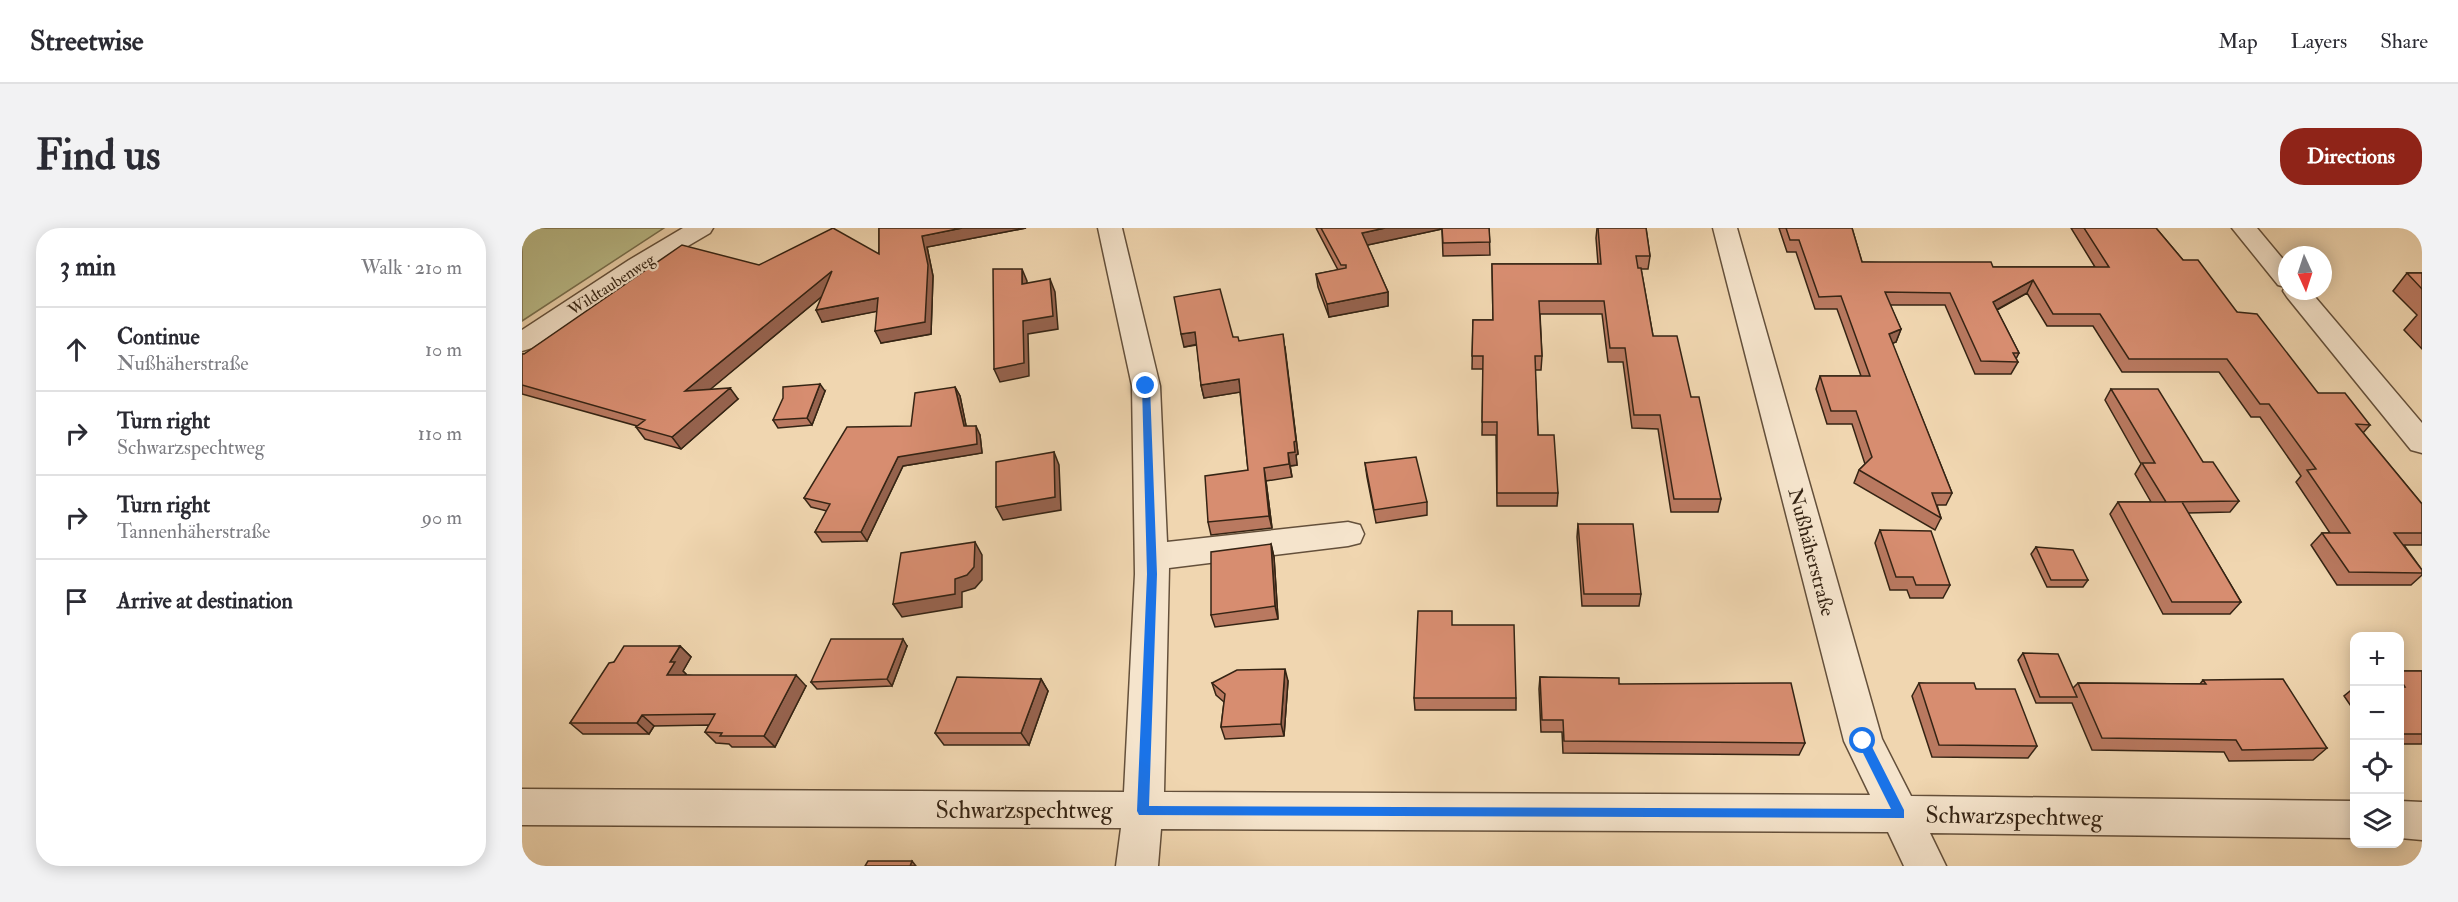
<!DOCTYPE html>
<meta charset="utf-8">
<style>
:root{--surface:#fff;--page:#f2f2f3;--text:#2b2b33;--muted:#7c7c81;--line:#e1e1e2;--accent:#8f2418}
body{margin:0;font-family:"IM FELL Double Pica",serif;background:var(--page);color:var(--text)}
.controls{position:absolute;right:18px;bottom:18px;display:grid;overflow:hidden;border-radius:12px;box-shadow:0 3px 15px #0003}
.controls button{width:54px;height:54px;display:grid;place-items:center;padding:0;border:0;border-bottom:2px solid var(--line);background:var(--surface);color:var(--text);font:30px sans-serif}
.compass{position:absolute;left:1756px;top:18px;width:54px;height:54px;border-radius:50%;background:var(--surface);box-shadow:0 3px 15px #0003;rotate:177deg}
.stop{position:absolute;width:18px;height:18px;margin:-14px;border:4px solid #1a73e8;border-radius:50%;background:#fff}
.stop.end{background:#1a73e8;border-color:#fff;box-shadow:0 2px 6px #0008}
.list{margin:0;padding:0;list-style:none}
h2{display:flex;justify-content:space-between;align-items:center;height:78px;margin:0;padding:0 24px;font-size:26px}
h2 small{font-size:20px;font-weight:400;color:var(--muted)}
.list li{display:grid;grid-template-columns:39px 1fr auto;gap:18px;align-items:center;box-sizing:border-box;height:84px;padding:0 24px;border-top:2px solid var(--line)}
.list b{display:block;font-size:22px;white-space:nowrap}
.list p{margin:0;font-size:20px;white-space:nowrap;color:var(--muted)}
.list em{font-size:20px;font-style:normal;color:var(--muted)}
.icon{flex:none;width:33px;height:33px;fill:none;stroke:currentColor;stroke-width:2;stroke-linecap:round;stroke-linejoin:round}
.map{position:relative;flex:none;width:1900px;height:638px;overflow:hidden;border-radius:24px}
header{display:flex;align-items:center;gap:36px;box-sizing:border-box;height:84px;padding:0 30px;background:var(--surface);border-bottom:2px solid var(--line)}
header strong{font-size:28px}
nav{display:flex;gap:33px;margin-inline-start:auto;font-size:21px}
.intro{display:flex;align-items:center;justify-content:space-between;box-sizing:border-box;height:144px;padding:0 36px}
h1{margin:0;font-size:42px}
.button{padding:15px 27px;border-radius:24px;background:var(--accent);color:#fff;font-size:21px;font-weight:700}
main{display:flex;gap:36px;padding:0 36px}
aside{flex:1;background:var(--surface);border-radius:24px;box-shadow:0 3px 15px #0003}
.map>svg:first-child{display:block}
.green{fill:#bbbd8a;stroke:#78704f;stroke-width:1.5}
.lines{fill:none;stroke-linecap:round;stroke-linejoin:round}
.minor-casing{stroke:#64503b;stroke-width:3}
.minor{fill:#f5e4cc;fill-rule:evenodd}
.wall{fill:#b97960;stroke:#352414;stroke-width:1.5}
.shaded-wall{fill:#96634e;stroke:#352414;stroke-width:1.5}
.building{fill:#d78d70;stroke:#352414;stroke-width:1.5}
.route{fill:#1a73e8}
.labels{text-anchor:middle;stroke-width:4.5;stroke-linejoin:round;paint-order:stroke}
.far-street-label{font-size:16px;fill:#352414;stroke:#f5e4cc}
.street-label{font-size:20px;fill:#352414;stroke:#f5e4cc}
.near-street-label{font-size:24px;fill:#352414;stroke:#f5e4cc}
</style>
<header>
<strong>Streetwise</strong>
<nav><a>Map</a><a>Layers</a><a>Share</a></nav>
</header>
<div class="intro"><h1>Find us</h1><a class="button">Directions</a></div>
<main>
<aside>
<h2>3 min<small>Walk · 210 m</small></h2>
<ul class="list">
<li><svg class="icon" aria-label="ahead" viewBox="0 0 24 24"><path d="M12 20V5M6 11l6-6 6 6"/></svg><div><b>Continue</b><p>Nußhäherstraße</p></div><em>10 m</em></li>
<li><svg class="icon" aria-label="right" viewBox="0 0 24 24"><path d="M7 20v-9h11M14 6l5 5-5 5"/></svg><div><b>Turn right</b><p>Schwarzspechtweg</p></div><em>110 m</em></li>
<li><svg class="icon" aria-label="right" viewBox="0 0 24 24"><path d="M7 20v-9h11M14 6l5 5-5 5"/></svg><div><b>Turn right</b><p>Tannenhäherstraße</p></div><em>90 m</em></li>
<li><svg class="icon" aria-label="arrive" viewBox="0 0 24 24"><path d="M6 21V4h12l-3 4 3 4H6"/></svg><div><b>Arrive at destination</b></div></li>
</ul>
</aside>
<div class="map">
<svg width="1900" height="638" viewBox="0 0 1900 638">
<rect width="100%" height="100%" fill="#f0d6b0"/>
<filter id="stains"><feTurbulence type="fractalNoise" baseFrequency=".00333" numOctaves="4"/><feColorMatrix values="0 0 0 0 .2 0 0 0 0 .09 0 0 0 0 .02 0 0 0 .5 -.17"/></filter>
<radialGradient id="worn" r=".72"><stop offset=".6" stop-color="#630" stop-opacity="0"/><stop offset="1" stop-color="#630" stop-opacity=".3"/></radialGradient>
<!-- green -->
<path class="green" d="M 0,0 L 142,0 L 0,93 Z"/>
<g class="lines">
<!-- minor casing -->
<g class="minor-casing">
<path id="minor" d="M 161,0 L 191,0 L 188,5 L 125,42 L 10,120 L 0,123 L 0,102 L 107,32 Z
M 576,0 L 600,0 L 638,158 L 645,314 L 826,294 L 838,297 L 842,306 L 838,315 L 826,318 L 647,340 L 642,564 L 1348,567 L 1322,513 L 1191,0 L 1215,0 L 1360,511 L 1389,568 L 1832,573 L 1832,610 L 1408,605 L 1424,638 L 1382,638 L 1366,604 L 639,601 L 636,638 L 594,638 L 599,600 L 0,597 L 0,561 L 602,564 L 613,346 L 610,158 Z
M 1710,0 L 1735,0 L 1765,36 L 1765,63 L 1788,63 L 1900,195 L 1900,225 L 1889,222 L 1765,69 L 1761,63 L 1763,59 L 1756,57 Z
M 1878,573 L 1900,574 L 1900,612 L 1878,610 Z"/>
</g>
<!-- minor -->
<use href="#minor" class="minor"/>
</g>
<!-- wall -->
<path class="wall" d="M 357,0 L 504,0 L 405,19 L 411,48 L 409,106 L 359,115 L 355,83 L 300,94 L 299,69 L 188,161 L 216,171 L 159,221 L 123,211 L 114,199 L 115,198 L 0,166 L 0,126 L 2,126 L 357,26 Z
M 794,0 L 967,0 L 968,27 L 921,28 L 920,1 L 845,17 L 866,64 L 866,78 L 807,89 L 796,59 L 794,46 L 816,42 Z
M 1075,0 L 1124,0 L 1128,28 L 1126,41 L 1119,41 L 1131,108 L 1169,169 L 1199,271 L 1196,284 L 1149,284 L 1136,201 L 1110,200 L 1101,134 L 1086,134 L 1080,86 L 1018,86 L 1020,128 L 1019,142 L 1013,142 L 1016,207 L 1036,265 L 1035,278 L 975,278 L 974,207 L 960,207 L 961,141 L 950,141 L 951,92 L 971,92 L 970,36 L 1076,36 L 1074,10 Z
M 1257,0 L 1330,0 L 1340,34 L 1471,39 L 1573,39 L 1549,0 L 1634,0 L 1661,32 L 1715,84 L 1796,165 L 1848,197 L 1841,205 L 1900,276 L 1900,317 L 1882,317 L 1900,342 L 1900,347 L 1889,357 L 1815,357 L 1789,317 L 1800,305 L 1808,305 L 1774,254 L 1779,248 L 1738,189 L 1729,189 L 1697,144 L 1600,144 L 1571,98 L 1525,98 L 1505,65 L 1475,82 L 1497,125 L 1494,131 L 1496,134 L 1489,146 L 1453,146 L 1423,77 L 1368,77 L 1379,101 L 1374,114 L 1370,115 L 1430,265 L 1424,277 L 1415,277 L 1419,290 L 1413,302 L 1332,255 L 1337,242 L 1343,236 L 1330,196 L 1305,196 L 1294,161 L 1298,148 L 1339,148 L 1315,81 L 1293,81 L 1274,24 L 1265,24 Z
M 1885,45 L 1900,45 L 1900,121 L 1882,102 L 1895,87 L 1871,63 Z
M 711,109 L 717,113 L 763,119 L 776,226 L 774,227 L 775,237 L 768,238 L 770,249 L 744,253 L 750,300 L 689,307 L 686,294 L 726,242 L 718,164 L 682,170 L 679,157 L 675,117 L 662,119 Z
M 433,159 L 438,168 L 444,198 L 458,207 L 460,225 L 381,238 L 345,313 L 300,314 L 293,304 L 305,283 L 289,279 L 282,270 L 389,198 Z
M 1589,161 L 1681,234 L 1717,273 L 1708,284 L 1666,285 L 1719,374 L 1708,386 L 1641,386 L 1588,286 L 1596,274 L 1629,274 L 1613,246 L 1619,236 L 1583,172 Z
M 303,163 L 290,197 L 256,200 L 251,192 Z
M 843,235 L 905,274 L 905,287 L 854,295 L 845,249 Z
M 1056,296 L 1119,366 L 1117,378 L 1060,378 L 1055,309 Z
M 1358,302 L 1428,357 L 1421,370 L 1388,370 L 1385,362 L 1368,362 L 1353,315 Z
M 749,316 L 752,329 L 756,391 L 693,399 L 689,387 Z
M 1514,319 L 1566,352 L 1561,359 L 1525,359 L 1509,326 Z
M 930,397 L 994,470 L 994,482 L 893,482 L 892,470 Z
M 158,418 L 169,429 L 161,443 L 164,446 L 163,447 L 284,458 L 253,519 L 210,519 L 207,516 L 194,515 L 183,504 L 187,497 L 132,498 L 127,506 L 61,506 L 48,495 L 92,434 Z
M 385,418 L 370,458 L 295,461 L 289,454 Z
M 1501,425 L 1551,460 L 1556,455 L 1678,456 L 1681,452 L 1805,520 L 1791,532 L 1707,533 L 1702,524 L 1570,522 L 1550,475 L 1514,475 L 1496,432 Z
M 1878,443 L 1900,443 L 1900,516 L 1878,516 Z
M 1018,449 L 1097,456 L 1283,515 L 1277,527 L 1041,525 L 1040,504 L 1019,504 L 1017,461 Z
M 519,451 L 526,463 L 507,517 L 422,517 L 413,505 Z
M 766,453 L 762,508 L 703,511 L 699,499 L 702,474 L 694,467 L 690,455 Z
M 1397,455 L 1454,461 L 1515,518 L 1506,530 L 1410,529 L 1390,468 Z
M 1833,459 L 1833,484 L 1822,468 Z"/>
<!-- shaded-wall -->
<path class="shaded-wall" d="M 440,0 L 504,0 L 405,19 L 411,48 L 409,106 L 359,115 L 353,103 L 400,8 Z
M 863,0 L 920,0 L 920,1 L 841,18 L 840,5 Z
M 500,41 L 505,53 L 505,69 L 500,56 Z
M 310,43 L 316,55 L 172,175 L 163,163 Z
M 528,51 L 533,64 L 536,101 L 506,106 L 507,148 L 478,154 L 472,141 L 501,93 Z
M 1511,52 L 1505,65 L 1465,87 L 1471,74 Z
M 866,64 L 866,78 L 807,89 L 805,76 Z
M 356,70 L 362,82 L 300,94 L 294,82 Z
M 1379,101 L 1374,114 L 1362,119 L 1367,106 Z
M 673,104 L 676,116 L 662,119 L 659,106 Z
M 761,106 L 776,226 L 774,227 L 775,237 L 768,238 L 770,249 L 766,225 Z
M 717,151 L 719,164 L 682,170 L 679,157 Z
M 298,156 L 303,163 L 290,197 L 285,190 Z
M 433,159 L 438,168 L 446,207 L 442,198 Z
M 208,160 L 216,171 L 159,221 L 150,209 Z
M 454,198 L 458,207 L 460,225 L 381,238 L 345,313 L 339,304 L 376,229 Z
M 532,224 L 537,237 L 539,282 L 481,292 L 474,279 Z
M 742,240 L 744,253 L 750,300 L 747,288 Z
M 453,314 L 460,327 L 460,352 L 453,360 L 440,364 L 440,379 L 380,389 L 371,376 L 433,351 Z
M 749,316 L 752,329 L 756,391 L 753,378 Z
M 381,411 L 385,418 L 370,458 L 365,451 Z
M 158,418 L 169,429 L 161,443 L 164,446 L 156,459 L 145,447 L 148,434 Z
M 763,441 L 766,453 L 762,508 L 759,496 Z
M 274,447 L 284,458 L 253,519 L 242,508 Z
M 519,451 L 526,463 L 507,517 L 499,505 Z
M 120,487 L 132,498 L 127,506 L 115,495 Z
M 390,633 L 394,638 L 388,638 Z"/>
<!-- building -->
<path class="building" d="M 311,0 L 357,26 L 357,0 L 440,0 L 400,8 L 406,37 L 403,94 L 353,103 L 356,70 L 294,82 L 310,43 L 163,163 L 208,160 L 150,209 L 114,199 L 123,192 L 0,157 L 0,126 L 2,126 L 160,17 L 237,37 Z
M 799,0 L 863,0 L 840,5 L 866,64 L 805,76 L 794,46 L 824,40 L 824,37 L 819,37 Z
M 920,0 L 967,0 L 968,14 L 921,15 Z
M 1076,0 L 1124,0 L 1128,28 L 1114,28 L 1116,40 L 1119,40 L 1131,108 L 1155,108 L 1169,169 L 1177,169 L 1199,271 L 1152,271 L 1138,187 L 1112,187 L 1103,120 L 1088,120 L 1082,73 L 1017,73 L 1020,128 L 1013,128 L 1016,207 L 1032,207 L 1036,265 L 975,265 L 975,194 L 960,194 L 961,128 L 950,128 L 951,92 L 971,92 L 970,36 L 1079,36 Z
M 1264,0 L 1330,0 L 1340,34 L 1469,34 L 1471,39 L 1587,39 L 1562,0 L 1634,0 L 1661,32 L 1676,32 L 1715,84 L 1735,86 L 1796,165 L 1823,165 L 1848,197 L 1834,196 L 1900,276 L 1900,305 L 1872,305 L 1900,342 L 1900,345 L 1827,344 L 1800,305 L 1828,305 L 1785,242 L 1794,241 L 1747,176 L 1738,176 L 1705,131 L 1607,131 L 1578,86 L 1531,86 L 1511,52 L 1471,74 L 1497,125 L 1491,125 L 1496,134 L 1459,133 L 1428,65 L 1363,64 L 1379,101 L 1367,106 L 1430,265 L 1410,265 L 1419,290 L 1337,242 L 1350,229 L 1334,183 L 1309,183 L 1298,148 L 1348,148 L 1319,68 L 1297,69 L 1277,12 L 1268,12 Z
M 471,41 L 500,41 L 500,56 L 528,51 L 531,88 L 501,93 L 502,135 L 472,141 Z
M 1885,45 L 1900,45 L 1900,61 Z
M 698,61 L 711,109 L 716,109 L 717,113 L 761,106 L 774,213 L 772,214 L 773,224 L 766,225 L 767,236 L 742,240 L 747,288 L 686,294 L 683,248 L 726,242 L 717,151 L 679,157 L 673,104 L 659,106 L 652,69 Z
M 298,156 L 285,190 L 251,192 L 261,170 L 261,159 Z
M 433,159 L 442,198 L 454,198 L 455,216 L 376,229 L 339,304 L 293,304 L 308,276 L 282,270 L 325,199 L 389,198 L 393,165 Z
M 1589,161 L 1636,161 L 1681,234 L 1691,234 L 1717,273 L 1644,274 L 1620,235 L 1633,235 Z
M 532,224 L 533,269 L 474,279 L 474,234 Z
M 894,229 L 905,274 L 852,282 L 843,235 Z
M 1596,274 L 1660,274 L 1719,374 L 1650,374 Z
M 1056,296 L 1111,296 L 1119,366 L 1062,366 Z
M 1358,302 L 1409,303 L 1428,357 L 1394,357 L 1391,349 L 1374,349 Z
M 453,314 L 452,339 L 445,347 L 433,351 L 433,366 L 371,376 L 379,325 Z
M 749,316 L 753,378 L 689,387 L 689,324 Z
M 1514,319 L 1551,322 L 1566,352 L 1529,352 Z
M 896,383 L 930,383 L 930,397 L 992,397 L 994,470 L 892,470 Z
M 309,411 L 381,411 L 365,451 L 289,454 Z
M 102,418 L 158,418 L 148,434 L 153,434 L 145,447 L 274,447 L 242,508 L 198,508 L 200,505 L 183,504 L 193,486 L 120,487 L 115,495 L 48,495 L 87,435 L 92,434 Z
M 1501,425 L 1536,426 L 1555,469 L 1518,469 Z
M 763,441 L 759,496 L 699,499 L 703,466 L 690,455 L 715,442 Z
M 1878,443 L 1900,443 L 1900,506 L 1878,506 L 1878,459 L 1883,459 L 1878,451 Z
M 435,449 L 519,451 L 499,505 L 413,505 Z
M 1018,449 L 1097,450 L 1097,456 L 1269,455 L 1283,515 L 1042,513 L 1041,492 L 1020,492 Z
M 1761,451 L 1805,520 L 1720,522 L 1714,512 L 1580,510 L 1556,455 L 1684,456 L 1681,452 Z
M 1397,455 L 1452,455 L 1454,461 L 1493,461 L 1515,518 L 1417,517 Z
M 346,633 L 390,633 L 388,638 L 343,638 Z"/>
<!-- route -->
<path class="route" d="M 624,155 L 628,158 L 635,346 L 627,578 L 1369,581 L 1335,513 L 1341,508 L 1345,509 L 1382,582 L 1382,590 L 617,587 L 615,583 L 625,346 L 620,158 Z"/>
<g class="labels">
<!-- far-street labels -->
<g class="far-street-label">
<text transform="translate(89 56) rotate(-33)" y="6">Wildtaubenweg</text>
</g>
<!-- street labels -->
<g class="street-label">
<text transform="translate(1290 324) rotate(75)" y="7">Nußhäherstraße</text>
</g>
<!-- near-street labels -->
<g class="near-street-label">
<text x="502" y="590">Schwarzspechtweg</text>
<text transform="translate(1492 588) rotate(1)" y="8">Schwarzspechtweg</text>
</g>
</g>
<rect width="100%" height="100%" filter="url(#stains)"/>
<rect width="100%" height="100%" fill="url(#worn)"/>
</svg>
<div class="controls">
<button>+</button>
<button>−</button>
<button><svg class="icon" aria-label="locate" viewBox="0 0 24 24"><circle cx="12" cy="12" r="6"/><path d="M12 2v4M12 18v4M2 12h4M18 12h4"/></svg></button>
<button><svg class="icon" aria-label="layers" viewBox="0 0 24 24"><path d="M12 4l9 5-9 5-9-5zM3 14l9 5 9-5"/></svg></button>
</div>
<svg class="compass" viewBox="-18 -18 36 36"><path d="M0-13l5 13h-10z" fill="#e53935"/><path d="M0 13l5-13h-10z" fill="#7c7c81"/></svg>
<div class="stop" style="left:1341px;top:513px"></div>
<div class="stop end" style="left:624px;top:158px"></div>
</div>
</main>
